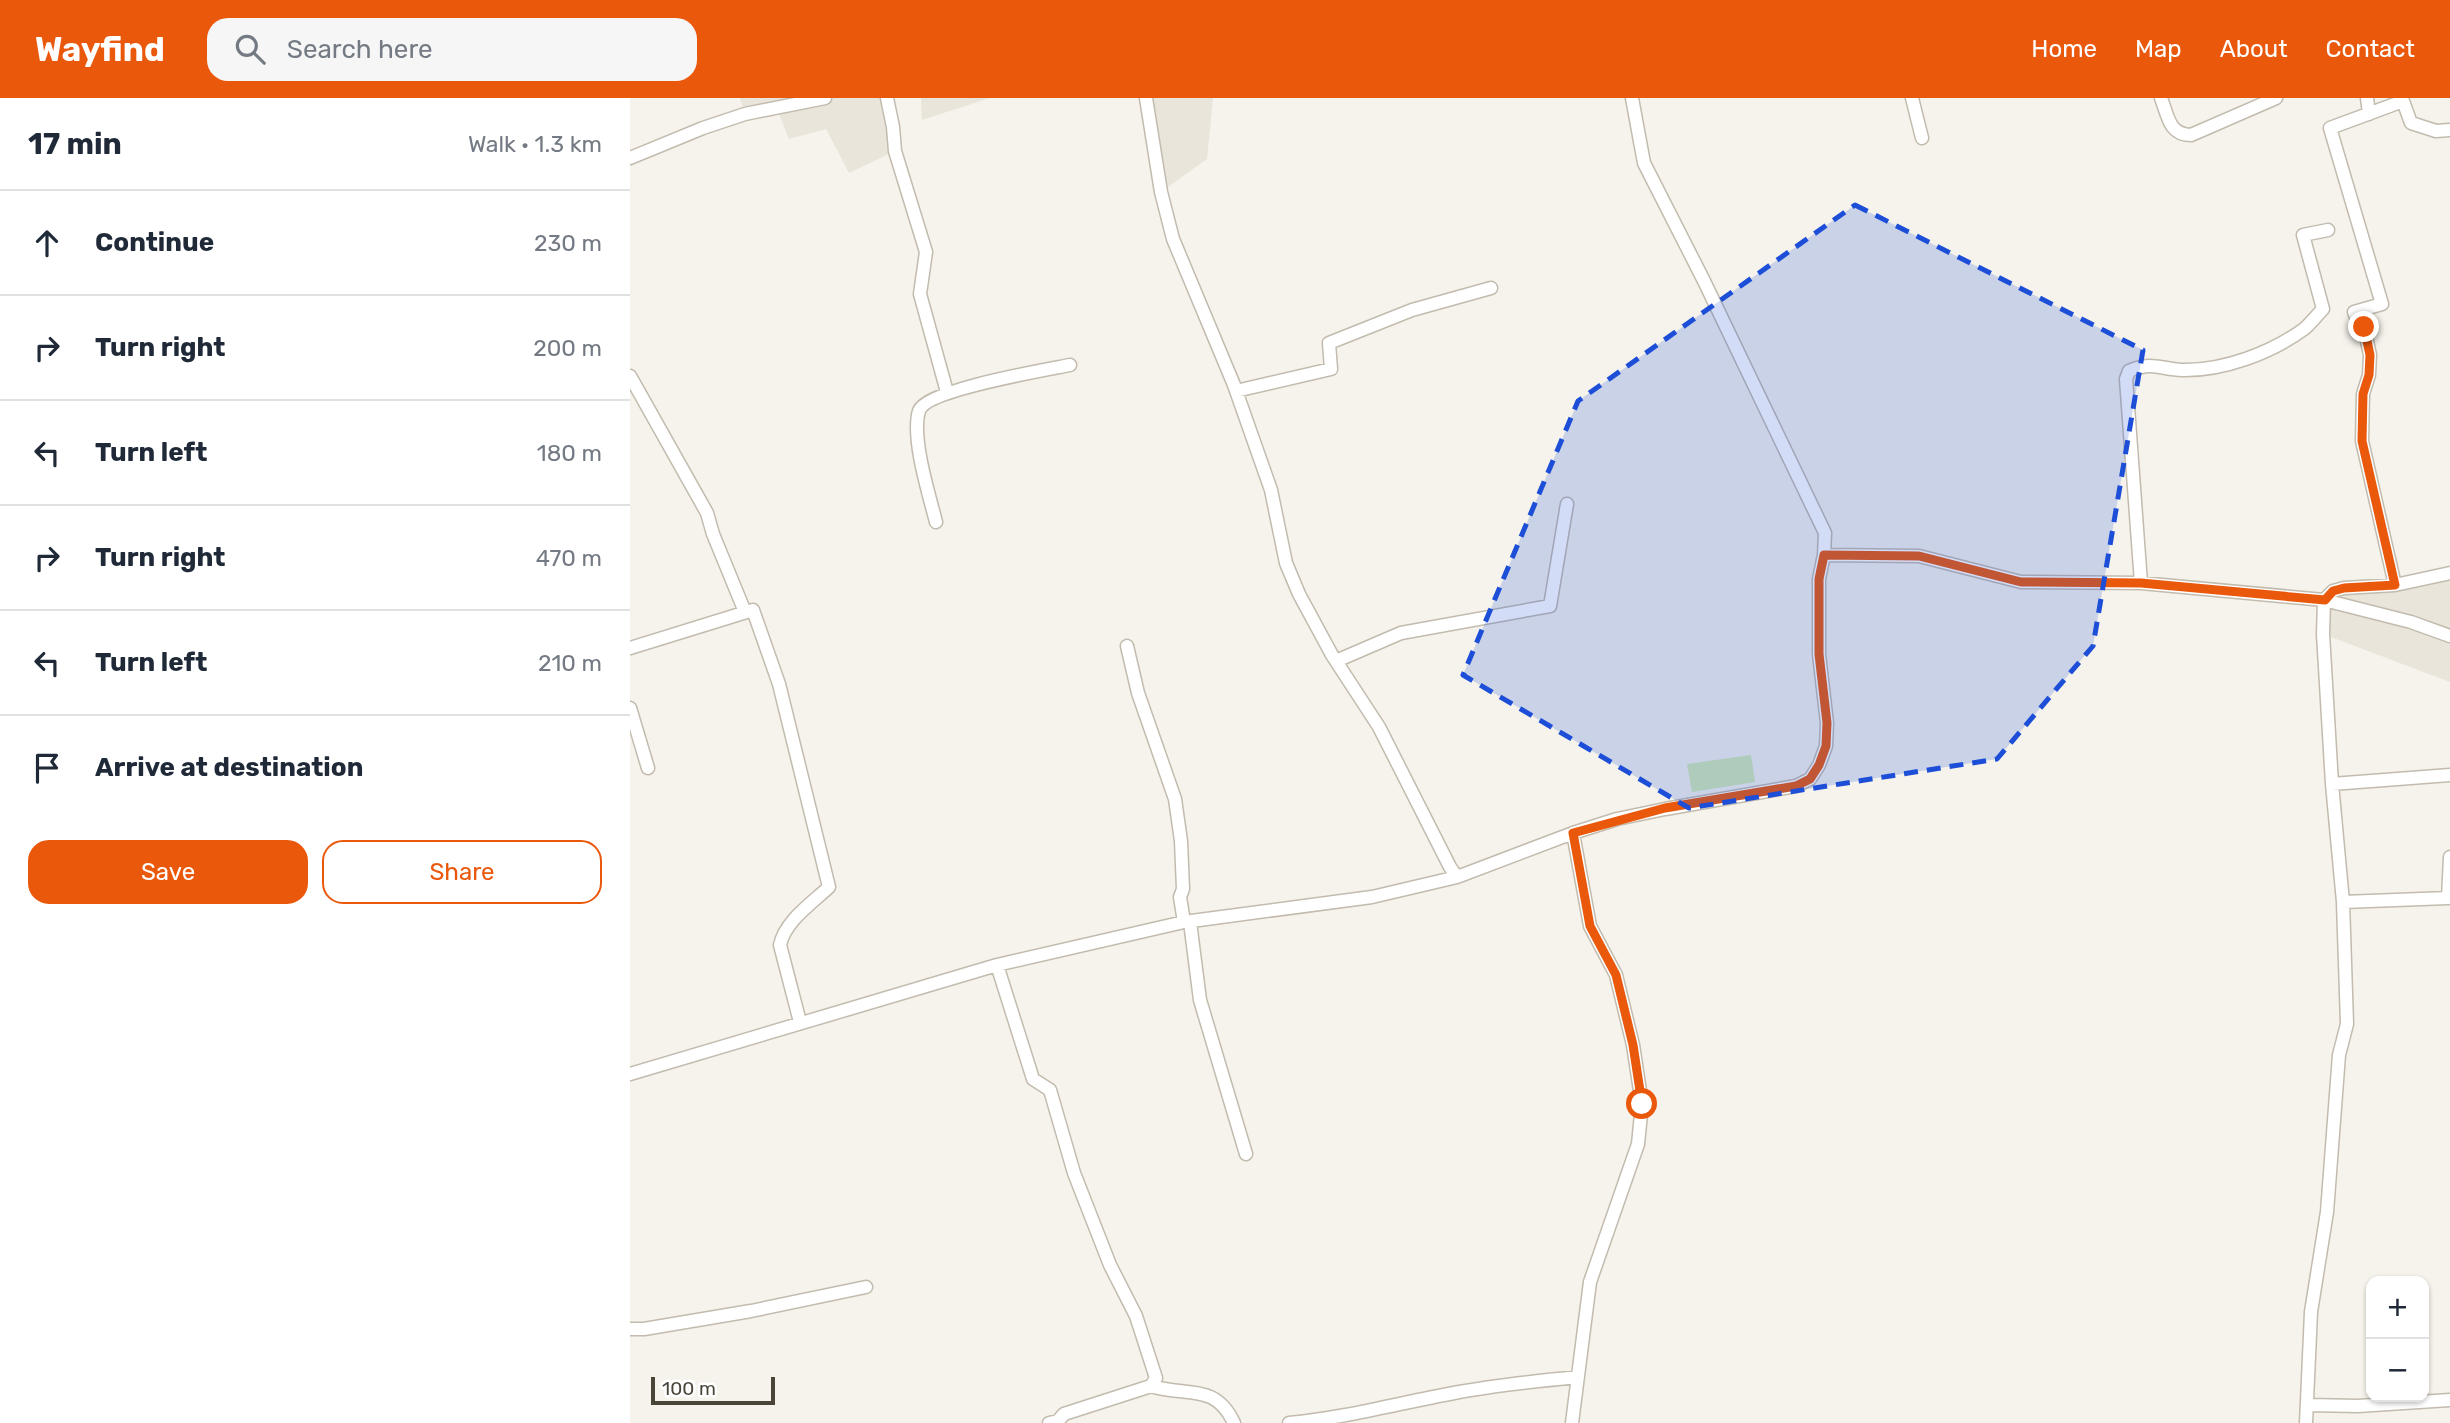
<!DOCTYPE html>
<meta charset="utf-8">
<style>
:root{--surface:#fff;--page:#f6f6f7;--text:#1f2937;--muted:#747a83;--line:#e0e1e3;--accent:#ea580c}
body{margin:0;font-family:Rubik,sans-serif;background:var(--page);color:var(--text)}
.controls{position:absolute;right:21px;bottom:21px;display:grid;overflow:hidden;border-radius:14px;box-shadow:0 2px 5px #0004}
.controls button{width:63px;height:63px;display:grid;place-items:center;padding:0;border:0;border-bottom:2px solid var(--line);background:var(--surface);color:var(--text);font:35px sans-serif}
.scale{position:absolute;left:21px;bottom:18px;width:124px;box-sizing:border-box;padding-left:7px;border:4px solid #4b4439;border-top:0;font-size:19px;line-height:24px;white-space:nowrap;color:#4b4439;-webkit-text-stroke:5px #fff;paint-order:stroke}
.stop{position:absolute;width:21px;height:21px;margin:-16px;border:5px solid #ea580c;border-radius:50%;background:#fff}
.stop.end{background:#ea580c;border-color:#fff;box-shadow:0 2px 7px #0008}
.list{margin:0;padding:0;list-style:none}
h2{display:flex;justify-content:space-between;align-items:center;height:91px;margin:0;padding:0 28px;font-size:30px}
h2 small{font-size:23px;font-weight:400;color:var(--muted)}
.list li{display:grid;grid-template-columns:46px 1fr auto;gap:21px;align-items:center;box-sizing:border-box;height:105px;padding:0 28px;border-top:2px solid var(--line)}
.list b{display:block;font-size:26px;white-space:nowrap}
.list em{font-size:23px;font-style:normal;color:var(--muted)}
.actions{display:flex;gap:14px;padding:21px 28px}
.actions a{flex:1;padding:16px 0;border:2px solid var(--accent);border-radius:21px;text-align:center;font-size:24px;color:var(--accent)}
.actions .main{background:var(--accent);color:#fff}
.icon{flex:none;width:38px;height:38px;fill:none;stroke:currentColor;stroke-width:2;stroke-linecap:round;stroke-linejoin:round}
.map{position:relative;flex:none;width:1820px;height:1325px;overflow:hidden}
header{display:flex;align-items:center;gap:42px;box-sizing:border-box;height:98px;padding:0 35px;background:var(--accent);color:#fff}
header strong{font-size:33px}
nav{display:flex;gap:38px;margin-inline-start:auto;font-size:24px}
.search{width:490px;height:63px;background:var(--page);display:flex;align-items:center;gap:18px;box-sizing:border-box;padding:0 24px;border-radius:21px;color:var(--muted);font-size:26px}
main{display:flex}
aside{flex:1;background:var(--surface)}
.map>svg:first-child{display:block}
.residential{fill:#eae5da}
.green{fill:#d2eab5}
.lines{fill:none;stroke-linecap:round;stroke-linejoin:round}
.minor-casing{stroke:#c2bbae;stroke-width:15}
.minor{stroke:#fff;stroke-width:12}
.route{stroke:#ea580c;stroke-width:9}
.marked{fill:#1d4ed8;fill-opacity:0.2;stroke:#1d4ed8;stroke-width:5;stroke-dasharray:14 9;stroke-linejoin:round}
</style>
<header>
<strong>Wayfind</strong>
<div class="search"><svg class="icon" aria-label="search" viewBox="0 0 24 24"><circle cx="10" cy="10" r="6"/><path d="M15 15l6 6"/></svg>Search here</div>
<nav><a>Home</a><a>Map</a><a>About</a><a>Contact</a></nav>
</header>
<main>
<aside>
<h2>17 min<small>Walk · 1.3 km</small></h2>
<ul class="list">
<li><svg class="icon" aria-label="ahead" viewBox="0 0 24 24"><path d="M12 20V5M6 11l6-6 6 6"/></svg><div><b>Continue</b></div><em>230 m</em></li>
<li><svg class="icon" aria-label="right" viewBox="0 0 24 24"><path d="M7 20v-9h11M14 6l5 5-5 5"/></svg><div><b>Turn right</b></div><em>200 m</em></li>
<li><svg class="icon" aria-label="left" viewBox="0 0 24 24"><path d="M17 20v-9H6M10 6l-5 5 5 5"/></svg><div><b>Turn left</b></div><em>180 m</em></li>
<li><svg class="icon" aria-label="right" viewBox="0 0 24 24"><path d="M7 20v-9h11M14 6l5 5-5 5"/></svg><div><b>Turn right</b></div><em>470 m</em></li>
<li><svg class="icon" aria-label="left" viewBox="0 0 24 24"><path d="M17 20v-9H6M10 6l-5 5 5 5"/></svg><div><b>Turn left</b></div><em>210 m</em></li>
<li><svg class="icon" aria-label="arrive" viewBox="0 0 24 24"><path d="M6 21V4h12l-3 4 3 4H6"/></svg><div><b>Arrive at destination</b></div></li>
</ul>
<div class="actions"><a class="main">Save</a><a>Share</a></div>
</aside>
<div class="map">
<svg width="1820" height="1325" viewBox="0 0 1820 1325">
<rect width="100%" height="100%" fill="#f6f3ec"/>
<!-- residential -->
<path class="residential" d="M 110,0 L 257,0 L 265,53 L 219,75 L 196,31 L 159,41 L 147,11 L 115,16 Z
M 291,0 L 360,0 L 292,22 Z
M 516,0 L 583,0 L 577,61 L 531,94 Z
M 1820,475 L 1820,584 L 1693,536 L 1703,493 Z"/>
<!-- green -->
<path class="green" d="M 1121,657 L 1125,684 L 1062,694 L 1057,666 Z"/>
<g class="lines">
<!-- minor casing -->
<g class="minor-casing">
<path id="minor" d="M 257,0 L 263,29 L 265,53 L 296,154 L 290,196 L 317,294
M 516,0 L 531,94 L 543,141 L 604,287 L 641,392 L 656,465 L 669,496 L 702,557 L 749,629 L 820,769 L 827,779
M 1282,0 L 1292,40
M 1531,0 C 1538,18 1539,37 1561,37 L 1646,0
M 1737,0 L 1739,16
M 0,60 L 73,30 L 115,16 L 195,0
M 0,278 L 77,415 L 83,436 L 115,514
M 606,293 L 701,271 L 699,245 L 782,212 L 861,190
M 306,424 C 299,396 281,340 289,313 C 296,292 415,272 440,267
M 1194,457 L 1289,458 L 1391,484 L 1511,485 L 1694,502 L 1781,524 L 1820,538
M 1511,485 L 1496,281 L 1499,273 C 1522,263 1530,271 1552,272 C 1593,273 1641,255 1674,231 C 1681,225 1687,217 1693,211 L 1673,137 L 1698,132
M 1765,487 L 1732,343 L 1733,296 L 1739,277 L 1740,257 L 1734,229 L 1728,224 L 1724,214 L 1752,206 L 1700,30 L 1773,3 L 1781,25 L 1806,33 L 1820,32
M 497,548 L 508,595 L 545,701 L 551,743 L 553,791 L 550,799 L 554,824
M 0,550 L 123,512 L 149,586 L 199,789 C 182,805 155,823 150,847 L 170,924
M 706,563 L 771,535 L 920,508 L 937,406
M 0,610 L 18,670
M 1702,686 L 1820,677
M 1713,804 L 1818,800 L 1820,759
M 560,824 L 570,902 L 616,1056
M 367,867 L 403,981 L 420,992 L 444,1075 L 480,1167 L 506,1218 L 526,1280 L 521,1288 L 434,1316 L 428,1323 L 419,1325
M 0,976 L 367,867 L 554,824 L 742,799 L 827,779 L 943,735 L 987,721 L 1035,711 L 1166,688 L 1180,681 L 1189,667 L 1196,648 L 1197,625 L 1189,556 L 1189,481 L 1194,457 L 1195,435 L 1074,183 L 1014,65 L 1002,0
M 0,1231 L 14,1231 L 121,1213 L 236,1189
M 521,1288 C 556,1299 585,1284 604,1325
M 1678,1307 L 1728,1308 L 1820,1302
M 659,1325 C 715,1320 769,1305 824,1295 C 865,1287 906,1283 948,1279
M 942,1325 L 960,1184 L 1008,1046 L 1012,1006 L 1003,947 L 986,877 L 960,828 L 943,735
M 1676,1325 L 1681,1214 L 1697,1114 L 1709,957 L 1717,926 L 1713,804 L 1702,686 L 1693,536 L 1694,502 L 1703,493 L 1714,490 L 1765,487 L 1820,475"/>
</g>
<!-- minor -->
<use href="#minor" class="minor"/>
</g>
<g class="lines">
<!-- route -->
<path class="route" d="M 1012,1006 L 1003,947 L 986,877 L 960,828 L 943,735 L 1035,710 L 1166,688 L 1180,681 L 1189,667 L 1196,648 L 1197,625 L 1189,556 L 1189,481 L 1194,457 L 1289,458 L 1391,484 L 1511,485 L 1695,502 L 1703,493 L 1714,490 L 1765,487 L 1732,343 L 1733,296 L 1739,277 L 1740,257 L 1734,229"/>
</g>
<!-- marked area -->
<path class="marked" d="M 1225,107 L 1513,252 L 1463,548 L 1367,661 L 1059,710 L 833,577 L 948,303 Z"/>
</svg>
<div class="controls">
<button>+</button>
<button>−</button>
</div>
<div class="scale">100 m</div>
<div class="stop" style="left:1012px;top:1006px"></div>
<div class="stop end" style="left:1734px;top:229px"></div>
</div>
</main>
